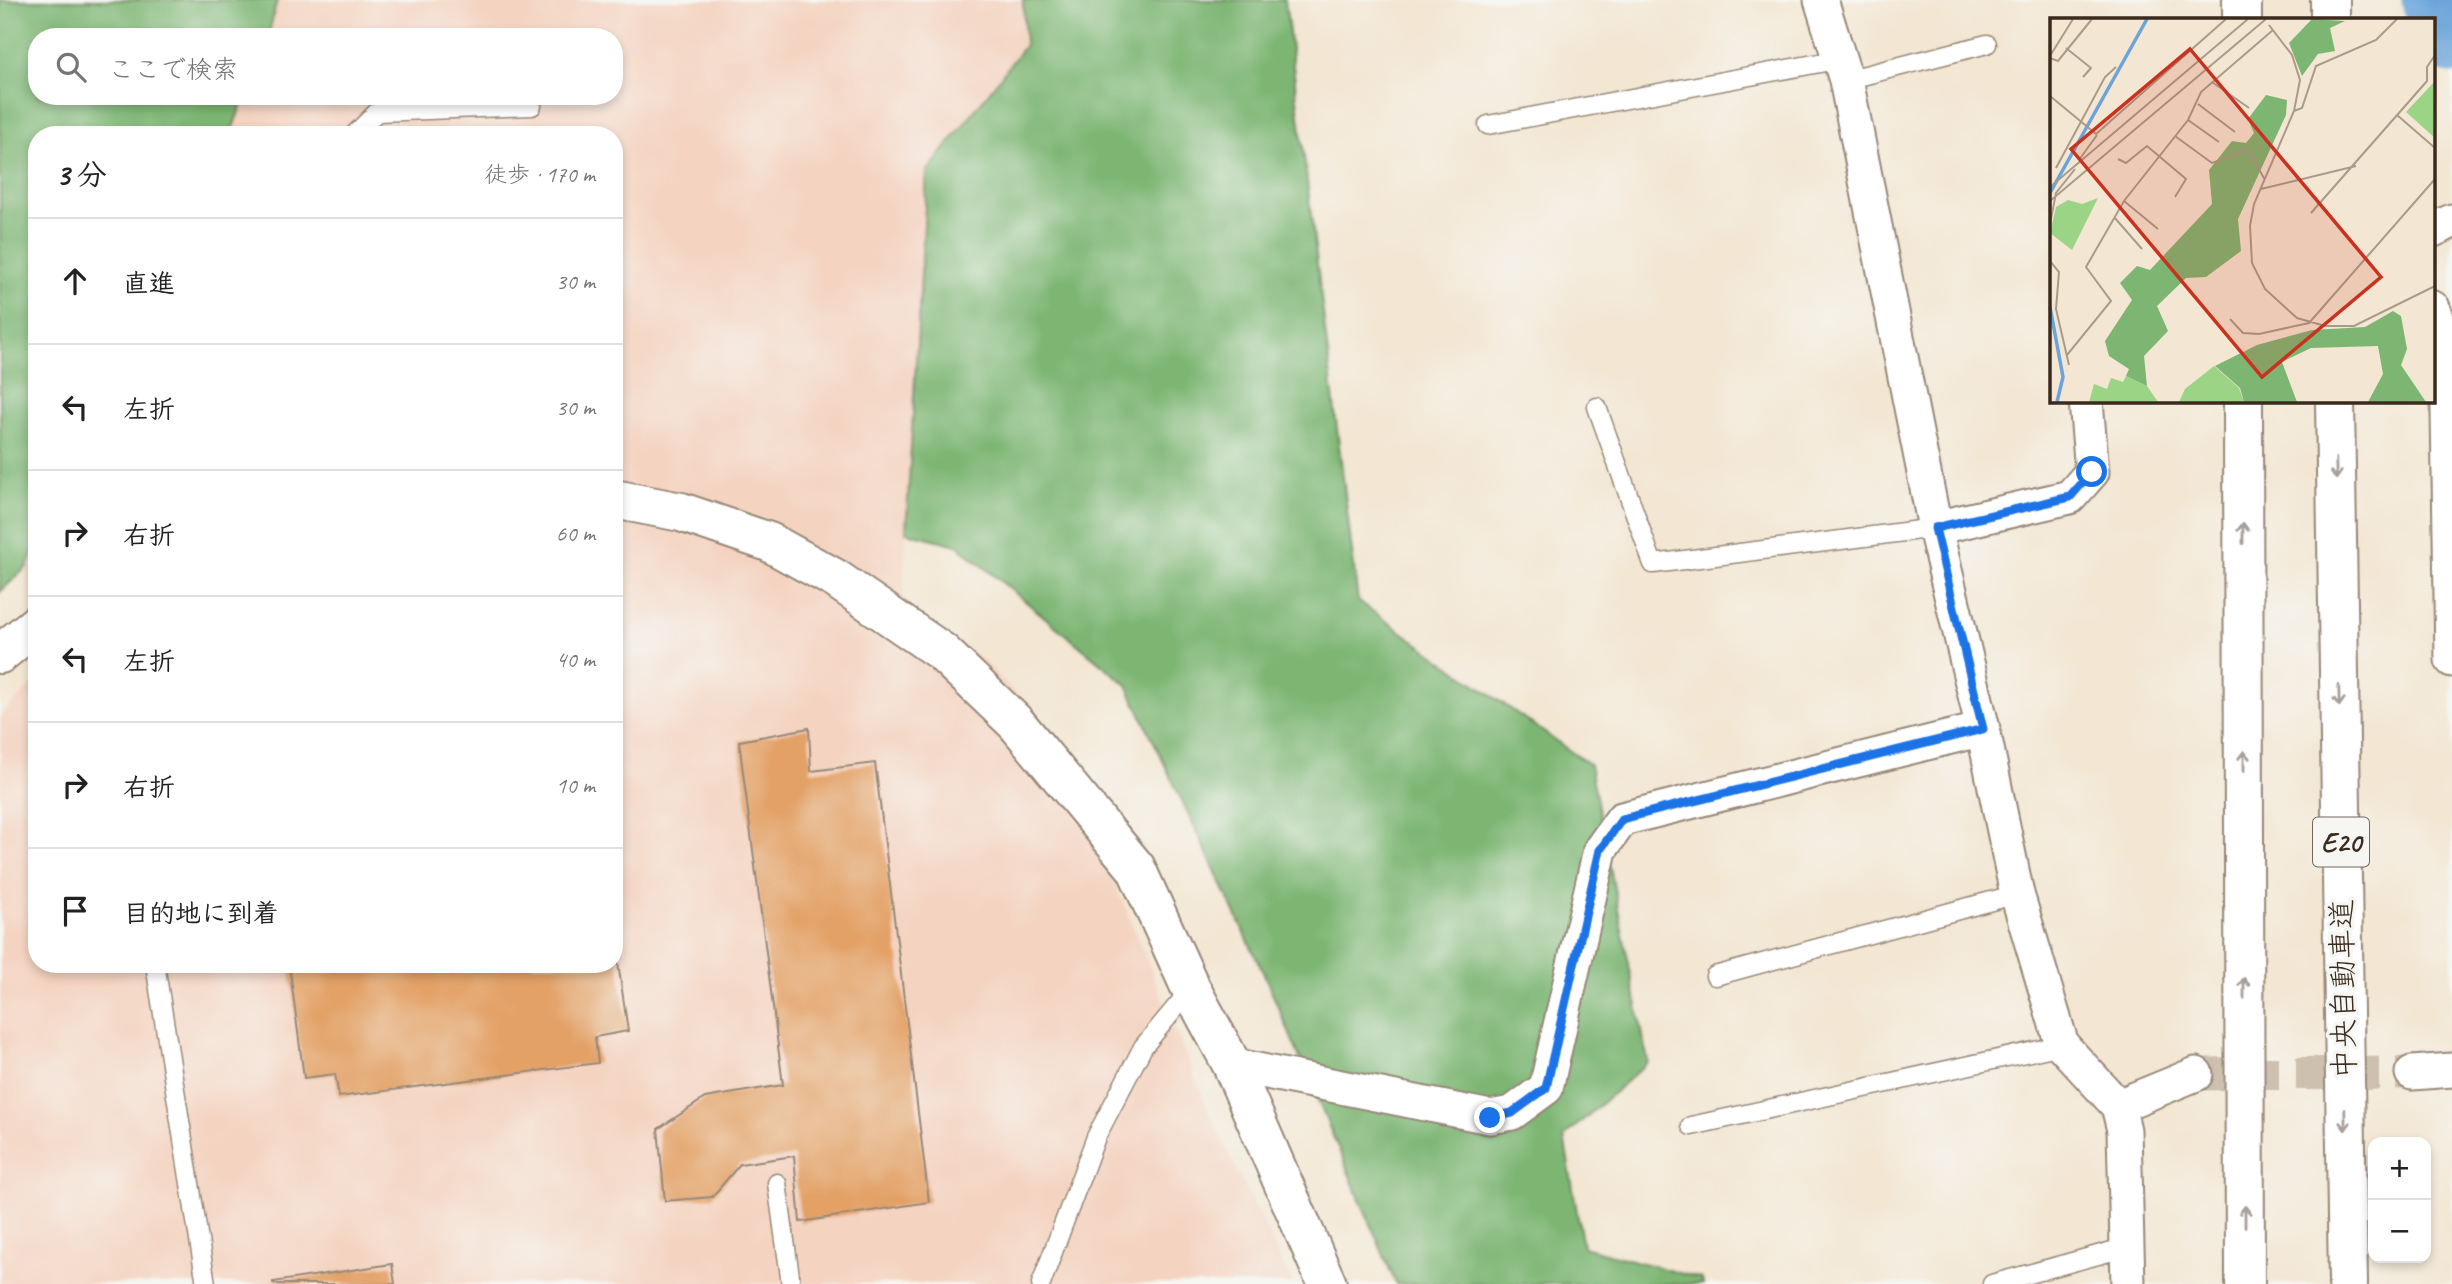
<!DOCTYPE html>
<html lang="ja">
<meta charset="utf-8">
<style>
:root{--surface:#fff;--page:#f6f6f6;--text:#222;--muted:#767676;--line:#e0e0e0}
body{margin:0;font-family:Caveat,"Klee One",sans-serif;background:var(--page);color:var(--text)}
.controls{position:absolute;right:21px;bottom:21px;display:grid;overflow:hidden;border-radius:14px;box-shadow:0 4px 10px #0003}
.controls button{width:63px;height:63px;display:grid;place-items:center;padding:0;border:0;border-bottom:2px solid var(--line);background:var(--surface);color:var(--text);font:35px sans-serif}
.stop{position:absolute;width:21px;height:21px;margin:-16px;border:5px solid #1a73e8;border-radius:50%;background:#fff}
.stop.end{background:#1a73e8;border-color:#fff;box-shadow:0 2px 7px #0008}
.list{margin:0;padding:0;list-style:none}
h2{display:flex;justify-content:space-between;align-items:center;height:91px;margin:0;padding:0 28px;font-size:30px}
h2 small{font-size:23px;font-weight:400;color:var(--muted)}
.list li{display:grid;grid-template-columns:46px 1fr auto;gap:21px;align-items:center;box-sizing:border-box;height:126px;padding:0 28px;border-top:2px solid var(--line)}
.list b{display:block;font-size:26px;white-space:nowrap}
.list em{font-size:23px;font-style:normal;color:var(--muted)}
.icon{flex:none;width:38px;height:38px;fill:none;stroke:currentColor;stroke-width:2;stroke-linecap:round;stroke-linejoin:round}
.map{position:relative;flex:none;width:2452px;height:1284px;overflow:hidden}
.search{position:absolute;background:var(--surface);box-shadow:0 4px 10px #0003;left:28px;top:28px;width:595px;height:77px;display:flex;align-items:center;gap:18px;box-sizing:border-box;padding:0 24px;border-radius:28px;color:var(--muted);font-size:26px}
.panel{position:absolute;background:var(--surface);box-shadow:0 4px 10px #0003;left:28px;top:126px;width:595px;height:847px;border-radius:28px}
.map>svg:first-child{display:block}
.built{fill:#f4d3c0}
.forest{fill:#7db673;stroke:#5c7048;stroke-width:2}
.lines{fill:none;stroke-linecap:round;stroke-linejoin:round}
.river{stroke:#6aa4da;stroke-width:77}
.building{fill:#e3a166}
.minor-tunnel{stroke:#cec0ae;stroke-width:33;stroke-dasharray:33 17;stroke-linecap:butt}
.service-casing{stroke:#978878;stroke-width:21}
.minor-casing{stroke:#978878;stroke-width:37}
.tertiary-casing{stroke:#978878;stroke-width:42}
.motorway-casing{stroke:#978878;stroke-width:42}
.service{stroke:#fff;stroke-width:18}
.minor{stroke:#fff;stroke-width:33}
.tertiary{stroke:#fff;stroke-width:38}
.motorway{stroke:#fff;stroke-width:38}
.oneway{stroke:#a79f9a}
.route{stroke:#1a73e8;stroke-width:9}
.labels{text-anchor:middle;stroke-width:7;stroke-linejoin:round;paint-order:stroke}
.shield{fill:#f6f6f2;stroke:#73675e;stroke-width:2}
.shield-label{font-size:28px;font-weight:bold;fill:#3b2a1e}
.street-label{font-size:30px;fill:#3b2a1e;stroke:#f6f6f2}
.inset-river{fill:none;stroke:#6aa4da;stroke-width:3.5}
.inset-road{fill:none;stroke:#a99b8a;stroke-width:2}
.view{fill:#c8321e;fill-opacity:0.15;stroke:#c8321e;stroke-width:3.5}
.inset-edge{fill:none;stroke:#3b2a1e;stroke-width:3.5}
</style>
<div class="map">
<svg width="2452" height="1284" viewBox="0 0 2452 1284">
<rect width="100%" height="100%" fill="#f6f6f2"/>
<filter id="ink" filterUnits="userSpaceOnUse"><feTurbulence type="fractalNoise" baseFrequency=".0143" numOctaves="2"/><feDisplacementMap in="SourceGraphic" scale="14" xChannelSelector="R" yChannelSelector="G"/><feConvolveMatrix kernelMatrix="1 2 1 2 8 2 1 2 1" color-interpolation-filters="sRGB"/></filter>
<filter id="wash" filterUnits="userSpaceOnUse"><feTurbulence type="fractalNoise" baseFrequency=".00686" numOctaves="4" result="noise"/><feDisplacementMap in="SourceGraphic" scale="28" xChannelSelector="R" yChannelSelector="G"/><feGaussianBlur stdDeviation="1.57" result="paint"/><feColorMatrix in="noise" values="0 0 0 0 0 0 0 0 0 0 0 0 0 0 0 0 0 1.4 0 .05"/><feComposite in="paint" operator="in"/></filter>
<g filter="url(#wash)">
<rect width="100%" height="100%" fill="#f3e6d2"/>
<!-- built -->
<path class="built" d="M 277,0 L 1023,0 L 1026,45 L 927,172 L 902,610 L 984,661 L 1050,728 L 1091,832 L 1126,909 L 1209,1112 L 1292,1284 L 0,1284 L 0,716 L 36,681 L 27,567 L 37,542 L 37,964 L 614,964 L 614,135 L 230,135 L 245,96 L 614,96 L 614,37 L 268,37 Z"/>
<!-- forest -->
<path class="forest" d="M 0,0 L 277,0 L 268,37 L 37,37 L 37,96 L 245,96 L 230,135 L 37,135 L 37,542 L 27,567 L 0,592 Z
M 1023,0 L 1285,0 L 1358,601 L 1590,765 L 1648,1062 L 1564,1137 L 1583,1247 L 1702,1279 L 1703,1284 L 1396,1284 L 1265,976 L 1127,685 L 957,545 L 906,532 L 927,172 L 1025,45 Z"/>
<g class="lines">
<!-- river -->
<path class="river" d="M 2440,0 L 2452,35"/>
</g>
<g id="blocks">
<!-- building -->
<path class="building" d="M 809,728 L 811,771 L 875,763 L 929,1202 L 800,1222 L 794,1156 L 740,1164 L 712,1197 L 665,1201 L 658,1129 L 705,1098 L 783,1085 L 739,741 Z
M 616,949 L 628,1031 L 595,1037 L 598,1063 L 339,1097 L 335,1074 L 304,1078 L 289,964 L 614,964 Z
M 392,1264 L 395,1284 L 273,1284 L 273,1282 Z"/>
</g>
</g>
<g filter="url(#ink)">
<use href="#blocks" fill-opacity="0" stroke="#978878" stroke-width="2"/>
<g class="lines">
<!-- minor-tunnel -->
<path class="minor-tunnel" d="M 2196,1074 L 2412,1073"/>
<!-- service casing -->
<g class="service-casing">
<path id="service" d="M 1846,80 L 1987,44
M 1488,125 L 1841,59
M 354,135 L 377,112 L 532,106
M 1597,407 L 1653,564 L 1935,528
M 155,964 L 206,1284
M 1715,976 L 2017,894
M 1691,1126 L 2062,1045
M 777,1183 L 791,1284
M 1041,1284 L 1096,1137 L 1143,1047 L 1191,989
M 1992,1284 L 2127,1247"/>
</g>
<!-- minor casing -->
<g class="minor-casing">
<path id="minor" d="M 1821,0 L 1846,80 L 1935,528 L 1983,729 L 2017,894 L 2062,1045 L 2118,1106 L 2124,1130 L 2128,1284
M 2433,230 L 2452,221
M 2433,308 L 2447,349 L 2452,660
M 1935,528 L 2070,497 L 2092,472 L 2086,401
M 1232,1065 L 1490,1117 L 1512,1113 L 1546,1088 L 1600,850 L 1622,819 L 1983,729
M 2412,1073 L 2452,1070
M 2118,1106 L 2196,1074"/>
</g>
<!-- tertiary casing -->
<g class="tertiary-casing">
<path id="tertiary" d="M 614,499 L 681,512 L 769,542 L 836,579 L 942,652 L 1016,723 L 1136,868 L 1191,989 L 1232,1065 L 1327,1284
M 0,654 L 37,624"/>
</g>
<!-- motorway casing -->
<g class="motorway-casing">
<path id="motorway" d="M 2242,0 L 2242,19
M 2330,0 L 2330,19
M 2243,401 L 2245,1284
M 2335,401 L 2348,1284"/>
</g>
<!-- service -->
<use href="#service" class="service"/>
<!-- minor -->
<use href="#minor" class="minor"/>
<!-- tertiary -->
<use href="#tertiary" class="tertiary"/>
<!-- motorway -->
<use href="#motorway" class="motorway"/>
</g>
<!-- one-way arrows -->
<defs><path id="oneway-shaft" d="M-6 0H5M1.5-3L5.5 0L1.5 3" fill="none" stroke-width="1.6" stroke-linecap="round" stroke-linejoin="round" transform="scale(1.75)"/></defs>
<g class="oneway">
<use href="#oneway-shaft" transform="translate(2336 469) rotate(89)"/>
<use href="#oneway-shaft" transform="translate(2243 533) rotate(-90)"/>
<use href="#oneway-shaft" transform="translate(2339 696) rotate(89)"/>
<use href="#oneway-shaft" transform="translate(2244 761) rotate(-90)"/>
<use href="#oneway-shaft" transform="translate(2244 988) rotate(-90)"/>
<use href="#oneway-shaft" transform="translate(2345 1120) rotate(89)"/>
<use href="#oneway-shaft" transform="translate(2245 1216) rotate(-90)"/>
</g>
</g>
<g class="lines" filter="url(#ink)">
<!-- route -->
<path class="route" d="M 1490,1118 L 1512,1113 L 1546,1088 L 1600,850 L 1622,819 L 1983,729 L 1935,528 L 2070,497 L 2092,472"/>
</g>
<g class="labels">
<!-- shield labels -->
<rect class="shield" x="2313" y="817.5" width="56" height="49" rx="5"/>
<g class="shield-label">
<text x="2341" y="852">E20</text>
</g>
<!-- street labels -->
<g class="street-label">
<text transform="translate(2343 989) rotate(-91)" y="10">中央自動車道</text>
</g>
</g>
<!-- overview -->
<g transform="translate(2050 18)">
<rect width="385" height="385" fill="#f3e6d2"/>
<path d="M 385,63 L 385,120 L 356,94 ZM 48,180 L 22,232 L 0,215 L 6,189 L 18,182 L 32,186 ZM 164,348 L 189,370 L 194,384 L 129,384 L 135,371 ZM 76,358 L 97,368 L 108,384 L 39,384 L 44,366 L 57,371 L 61,360 L 73,364 Z" fill="#9cd486"/>
<path d="M 262,1 L 295,3 L 280,10 L 285,33 L 268,36 L 252,58 L 239,25 ZM 216,77 L 237,82 L 236,97 L 188,201 L 191,233 L 156,259 L 136,260 L 107,288 L 118,313 L 94,338 L 97,368 L 76,358 L 79,351 L 59,338 L 55,323 L 82,282 L 70,265 L 87,248 L 100,252 L 162,186 L 159,152 L 182,123 L 196,125 L 204,115 L 198,101 ZM 343,293 L 351,298 L 357,331 L 351,347 L 376,384 L 318,384 L 333,356 L 328,328 L 261,330 L 232,344 L 247,384 L 194,384 L 190,370 L 165,348 L 207,327 L 262,312 L 315,309 Z" fill="#7db673"/>
<path class="inset-river" d="M 0,175 L 97,1M 0,289 L 13,359 L 7,384"/>
<path class="inset-road" d="M 219,7 L 242,37 L 250,62 L 244,93 L 204,186 L 200,208 L 202,245 L 215,271 L 247,300 L 275,308 L 304,308 L 385,268M 16,30 L 41,50 L 33,59M 0,38 L 23,1M 0,40 L 8,43 L 42,1M 162,64 L 199,90M 0,78 L 46,116 L 176,1M 148,86 L 185,114M 244,93 L 252,90 L 266,48 L 326,22 L 347,1M 347,97 L 385,130M 138,102 L 169,124M 125,118 L 162,145 L 198,132 L 215,162M 68,141 L 76,145 L 97,128 L 136,161 L 125,179M 29,142 L 47,117M 6,150 L 55,59 L 66,49M 0,169 L 198,1M 211,171 L 306,148M 0,183 L 216,1M 74,183 L 108,211M 261,195 L 377,63 L 377,49 L 385,37M 64,199 L 92,231M 0,206 L 6,175 L 25,151M 0,243 L 9,254 L 6,291 L 19,347M 180,301 L 193,315 L 209,316 L 259,305 L 385,161M 17,337 L 61,283 L 36,249 L 74,183 L 138,102 L 151,74 L 223,12"/>
<path class="view" d="M 140,31 L 331,259 L 212,359 L 21,131 Z"/>
<rect width="385" height="385" class="inset-edge"/>
</g>
</svg>
<div class="controls">
<button>+</button>
<button>−</button>
</div>
<div class="stop" style="left:2092px;top:472px"></div>
<div class="stop end" style="left:1490px;top:1118px"></div>
<div class="search"><svg class="icon" aria-label="search" viewBox="0 0 24 24"><circle cx="10" cy="10" r="6"/><path d="M15 15l6 6"/></svg>ここで検索</div>
<section class="panel">
<h2>3 分<small>徒歩 · 170 m</small></h2>
<ul class="list">
<li><svg class="icon" aria-label="ahead" viewBox="0 0 24 24"><path d="M12 20V5M6 11l6-6 6 6"/></svg><div><b>直進</b></div><em>30 m</em></li>
<li><svg class="icon" aria-label="left" viewBox="0 0 24 24"><path d="M17 20v-9H6M10 6l-5 5 5 5"/></svg><div><b>左折</b></div><em>30 m</em></li>
<li><svg class="icon" aria-label="right" viewBox="0 0 24 24"><path d="M7 20v-9h11M14 6l5 5-5 5"/></svg><div><b>右折</b></div><em>60 m</em></li>
<li><svg class="icon" aria-label="left" viewBox="0 0 24 24"><path d="M17 20v-9H6M10 6l-5 5 5 5"/></svg><div><b>左折</b></div><em>40 m</em></li>
<li><svg class="icon" aria-label="right" viewBox="0 0 24 24"><path d="M7 20v-9h11M14 6l5 5-5 5"/></svg><div><b>右折</b></div><em>10 m</em></li>
<li><svg class="icon" aria-label="arrive" viewBox="0 0 24 24"><path d="M6 21V4h12l-3 4 3 4H6"/></svg><div><b>目的地に到着</b></div></li>
</ul>
</section>
</div>
